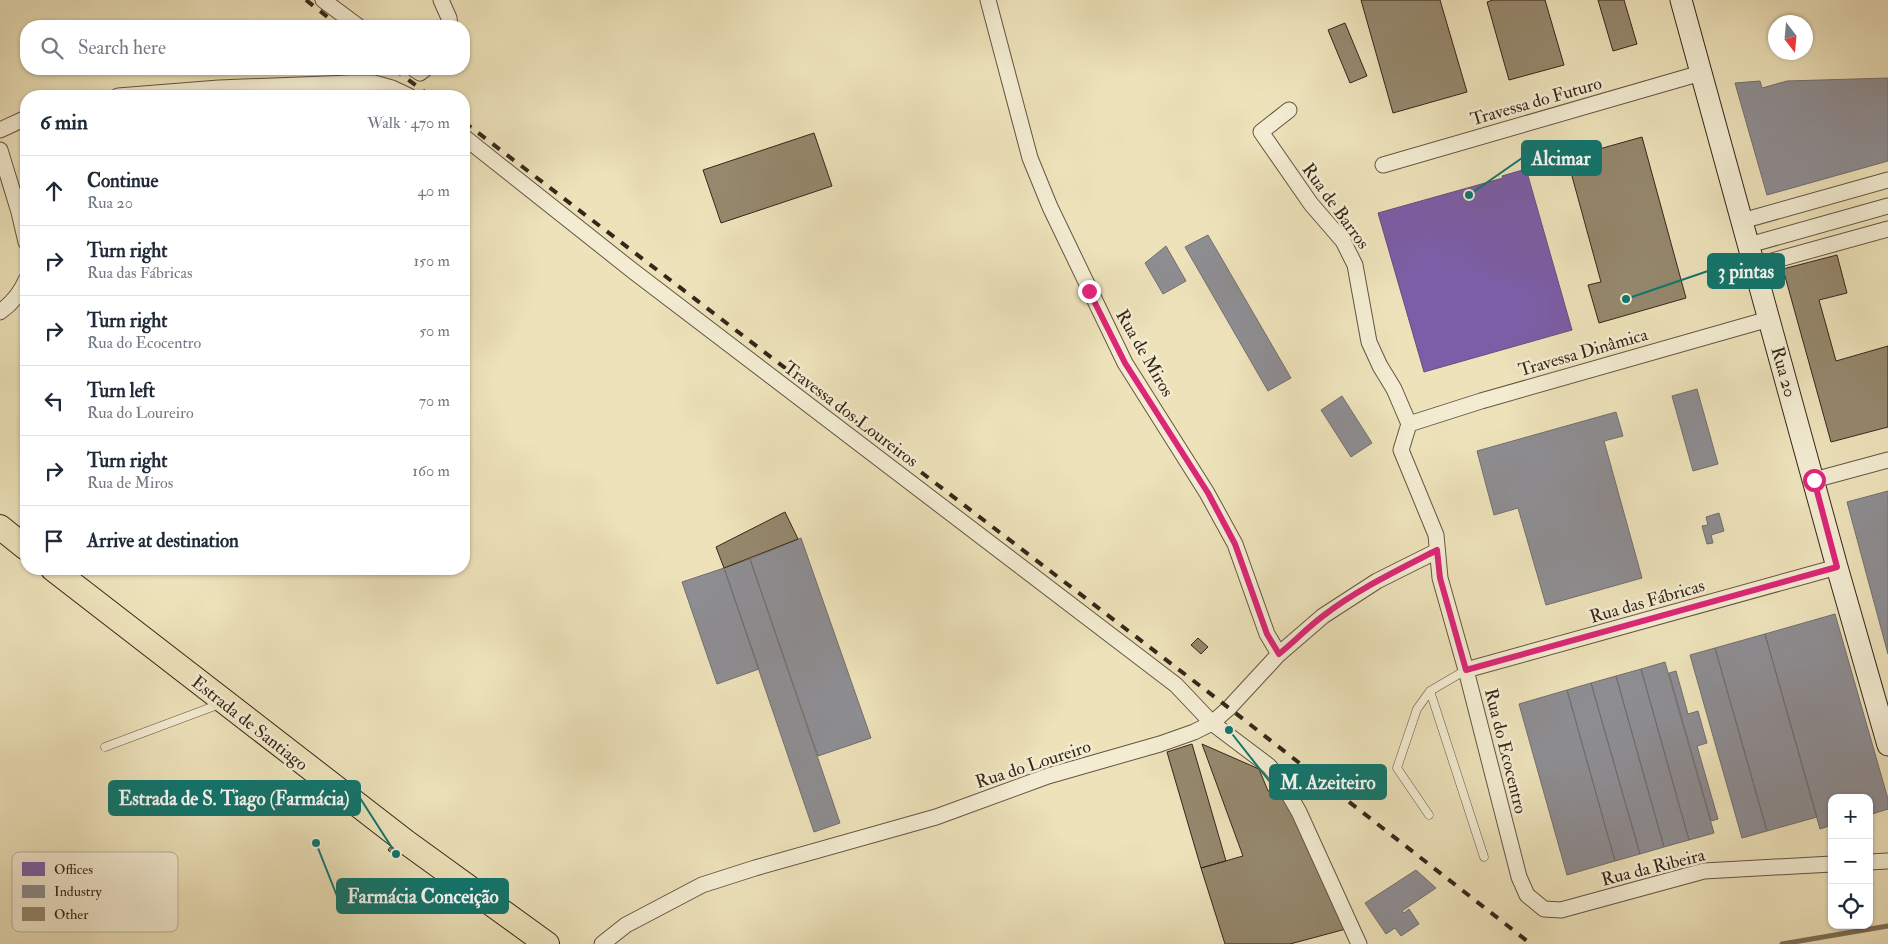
<!DOCTYPE html>
<meta charset="utf-8">
<style>
:root{--surface:#fff;--page:#f6f6f7;--text:#1f2937;--muted:#747a83;--line:#e0e1e3}
body{margin:0;font-family:"IM FELL Double Pica",serif;background:var(--page);color:var(--text)}
.controls{position:absolute;right:15px;bottom:15px;display:grid;overflow:hidden;border-radius:10px;box-shadow:0 1px 4px #0004}
.controls button{width:45px;height:45px;display:grid;place-items:center;padding:0;border:0;border-bottom:1px solid var(--line);background:var(--surface);color:var(--text);font:25px sans-serif}
.compass{position:absolute;left:1768px;top:15px;width:45px;height:45px;border-radius:50%;background:var(--surface);box-shadow:0 1px 4px #0004;rotate:164deg}
.stop{position:absolute;width:15px;height:15px;margin:-11px;border:4px solid #db2777;border-radius:50%;background:#fff}
.stop.end{background:#db2777;border-color:#fff;box-shadow:0 1px 5px #0008}
.list{margin:0;padding:0;list-style:none}
h2{display:flex;justify-content:space-between;align-items:center;height:65px;margin:0;padding:0 20px;font-size:21px}
h2 small{font-size:16px;font-weight:400;color:var(--muted)}
.list li{display:grid;grid-template-columns:32px 1fr auto;gap:15px;align-items:center;box-sizing:border-box;height:70px;padding:0 20px;border-top:1px solid var(--line)}
.list b{display:block;font-size:19px;white-space:nowrap}
.list p{margin:0;font-size:16px;white-space:nowrap;color:var(--muted)}
.list em{font-size:16px;font-style:normal;color:var(--muted)}
.icon{flex:none;width:28px;height:28px;fill:none;stroke:currentColor;stroke-width:2;stroke-linecap:round;stroke-linejoin:round}
.map{position:relative;flex:none;width:1888px;height:944px;overflow:hidden}
.search{position:absolute;background:var(--surface);box-shadow:0 1px 4px #0004;left:20px;top:20px;width:450px;height:55px;display:flex;align-items:center;gap:12px;box-sizing:border-box;padding:0 18px;border-radius:20px;color:var(--muted);font-size:19px}
.panel{position:absolute;background:var(--surface);box-shadow:0 1px 4px #0004;left:20px;top:90px;width:450px;height:485px;border-radius:20px}
.map>svg:first-child{display:block}
.offices{fill:#7b5ea7;stroke:#664d7d}
.industry{fill:#8d8d92;stroke:#736e6e}
.lines{fill:none;stroke-linecap:round;stroke-linejoin:round}
.stream{stroke:#7f705a;stroke-width:5}
.building{fill:#95886d;stroke:#36261a}
.lane-casing{stroke:#645542;stroke-width:9}
.street-casing{stroke:#645542;stroke-width:17}
.secondary-casing{stroke:#36261a;stroke-width:23}
.primary-casing{stroke:#36261a;stroke-width:26}
.lane{stroke:#f3ecd2;stroke-width:8}
.street{stroke:#f3ecd2;stroke-width:15}
.secondary{stroke:#f3ecd2;stroke-width:21}
.primary{stroke:#ede2ba;stroke-width:24}
.rail{stroke:#36261a;stroke-width:4;stroke-dasharray:9 9;stroke-linecap:butt}
.route{stroke:#db2777;stroke-width:6}
.labels{text-anchor:middle;stroke-width:5;stroke-linejoin:round;paint-order:stroke}
.street-label{font-size:18px;fill:#36261a;stroke:#f3ecd2}
.key{fill:#f3ecd2;stroke:#bab19b;stroke-width:1}
.key-label{font-size:14px;fill:#36261a}
.leader{fill:none;stroke:#0f766e;stroke-width:2}
.callout-dot{fill:#0f766e;stroke:#f3ecd2;stroke-width:2}
.callout{fill:#0f766e;stroke:#0f766e;stroke-width:2}
.callout-label{font-size:19px;text-anchor:middle;font-weight:bold;fill:#fff}
</style>
<div class="map">
<svg width="1888" height="944" viewBox="0 0 1888 944">
<rect width="100%" height="100%" fill="#ede2ba"/>
<filter id="stains"><feTurbulence type="fractalNoise" baseFrequency=".004" numOctaves="4"/><feColorMatrix values="0 0 0 0 .2 0 0 0 0 .09 0 0 0 0 .02 0 0 0 .5 -.17"/></filter>
<radialGradient id="worn" r=".72"><stop offset=".6" stop-color="#630" stop-opacity="0"/><stop offset="1" stop-color="#630" stop-opacity=".3"/></radialGradient>
<!-- offices -->
<path class="offices" d="M 1526,169 L 1572,330 L 1424,372 L 1378,213 L 1503,178 L 1502,176 Z"/>
<!-- industry -->
<path class="industry" d="M 1888,78 L 1888,161 L 1767,195 L 1735,83 L 1760,81 L 1762,88 L 1787,81 Z
M 1208,235 L 1291,378 L 1268,391 L 1185,247 Z
M 1166,246 L 1186,281 L 1163,294 L 1145,263 Z
M 1697,389 L 1718,464 L 1693,471 L 1672,396 Z
M 1342,396 L 1372,443 L 1351,457 L 1321,410 Z
M 1616,412 L 1623,436 L 1604,441 L 1642,578 L 1546,605 L 1518,508 L 1494,515 L 1477,451 Z
M 1888,491 L 1888,654 L 1847,502 Z
M 1719,513 L 1724,531 L 1711,535 L 1713,543 L 1707,544 L 1702,526 L 1708,525 L 1706,517 Z
M 801,538 L 871,738 L 818,756 L 750,559 Z
M 750,559 L 840,823 L 814,832 L 724,568 Z
M 724,568 L 759,669 L 717,684 L 682,582 Z
M 1835,614 L 1888,799 L 1888,809 L 1869,815 L 1869,798 L 1832,798 L 1832,825 L 1820,829 L 1765,634 Z
M 1765,634 L 1817,817 L 1767,831 L 1715,648 Z
M 1715,648 L 1767,831 L 1742,838 L 1690,655 Z
M 1665,662 L 1714,833 L 1689,840 L 1641,669 Z
M 1641,669 L 1689,840 L 1664,847 L 1616,676 Z
M 1676,671 L 1688,714 L 1698,711 L 1707,743 L 1697,746 L 1718,819 L 1711,821 L 1669,673 Z
M 1616,676 L 1664,847 L 1640,854 L 1591,683 Z
M 1591,683 L 1640,854 L 1615,861 L 1567,690 Z
M 1567,690 L 1615,861 L 1567,875 L 1519,704 Z
M 1416,870 L 1436,888 L 1402,911 L 1404,913 L 1409,909 L 1419,924 L 1401,936 L 1395,928 L 1386,934 L 1365,903 Z"/>
<g class="lines">
<!-- stream -->
<path class="stream" d="M 1782,944 L 1888,926"/>
</g>
<!-- building -->
<path class="building" d="M 1361,0 L 1440,0 L 1467,92 L 1393,113 Z
M 1493,0 L 1545,0 L 1564,65 L 1509,80 L 1487,2 Z
M 1598,0 L 1624,0 L 1637,44 L 1613,51 Z
M 1345,23 L 1367,76 L 1350,83 L 1328,30 Z
M 814,133 L 832,186 L 721,223 L 703,170 Z
M 1642,137 L 1686,298 L 1599,323 L 1588,285 L 1601,282 L 1567,158 Z
M 1837,255 L 1847,293 L 1819,300 L 1836,361 L 1888,346 L 1888,427 L 1831,442 L 1783,269 Z
M 785,512 L 798,539 L 724,568 L 716,547 Z
M 1198,638 L 1208,647 L 1201,654 L 1191,645 Z
M 1192,744 L 1226,861 L 1201,868 L 1167,752 Z
M 1202,744 L 1259,769 L 1268,791 L 1280,787 L 1346,929 L 1290,944 L 1225,944 L 1201,868 L 1243,856 Z
M 391,846 L 402,854 L 398,859 L 388,850 Z"/>
<g class="lines">
<!-- lane casing -->
<g class="lane-casing">
<path id="lane" d="M 1430,691 L 1484,857
M 105,747 L 220,704
M 1429,815 L 1397,768 L 1417,709 L 1430,691 L 1466,670"/>
</g>
<!-- street casing -->
<g class="street-casing">
<path id="street" d="M 323,0 L 358,26
M 441,0 L 449,18 L 450,26
M 988,0 L 1030,158 L 1050,207 L 1125,363 L 1207,493 L 1235,544 L 1267,634 L 1279,654
M 414,69 L 420,73 L 425,69
M 118,96 L 219,88 L 350,83 L 374,83 L 392,88 L 409,96
M 1289,110 L 1261,132 L 1311,204 L 1343,241 L 1355,265 L 1369,342 L 1380,366 L 1394,389 L 1409,424
M 0,130 L 26,118
M 464,137 L 633,271 L 1176,685 L 1212,723 L 1269,766 L 1280,779 L 1299,812 L 1359,944
M 0,150 L 19,212 L 26,242
M 1383,165 L 1701,73
M 1742,221 L 1888,180
M 1749,245 L 1888,206
M 1754,266 L 1888,229
M 0,312 C 11,304 21,292 26,280
M 1409,424 L 1401,450 L 1436,535 L 1440,578 L 1466,670 L 1519,877 L 1527,895 L 1544,909 L 1561,910 L 1704,871 L 1832,864
M 1409,424 L 1481,401 L 1769,319
M 1814,480 L 1888,460
M 1466,670 L 1837,567
M 1869,862 L 1888,861
M 602,944 L 626,925 L 702,885 L 755,868 L 936,817 L 1048,776 L 1160,744 L 1194,732 L 1212,723 L 1229,708 L 1279,654 L 1323,616 L 1377,581 L 1437,551"/>
</g>
<!-- secondary casing -->
<g class="secondary-casing">
<path id="secondary" d="M 1681,0 L 1837,567 L 1888,745"/>
</g>
<!-- primary casing -->
<g class="primary-casing">
<path id="primary" d="M 0,527 L 26,548
M 53,569 L 406,842 L 547,944"/>
</g>
<!-- lane -->
<use href="#lane" class="lane"/>
<!-- street -->
<use href="#street" class="street"/>
<!-- secondary -->
<use href="#secondary" class="secondary"/>
<!-- primary -->
<use href="#primary" class="primary"/>
<!-- rail -->
<path class="rail" d="M 306,0 L 339,26
M 394,69 L 430,96
M 464,122 L 1229,708 L 1531,944"/>
</g>
<g class="lines">
<!-- route -->
<path class="route" d="M 1089,291 L 1125,363 L 1208,493 L 1235,544 L 1267,634 L 1279,654 C 1294,642 1308,627 1323,616 C 1358,589 1398,570 1437,550 L 1440,578 L 1466,670 L 1837,567 L 1814,480"/>
</g>
<g class="labels">
<!-- street labels -->
<g class="street-label">
<text transform="translate(1536 101) rotate(-16)" y="6">Travessa do Futuro</text>
<text transform="translate(1336 206) rotate(54)" y="6">Rua de Barros</text>
<text transform="translate(1583 352) rotate(-16)" y="6">Travessa Dinâmica</text>
<text transform="translate(1145 353) rotate(60)" y="6">Rua de Miros</text>
<text transform="translate(1784 372) rotate(74)" y="6">Rua 20</text>
<text transform="translate(851 414) rotate(37)" y="6">Travessa dos Loureiros</text>
<text transform="translate(1647 601) rotate(-16)" y="6">Rua das Fábricas</text>
<text transform="translate(250 723) rotate(38)" y="6">Estrada de Santiago</text>
<text transform="translate(1506 751) rotate(76)" y="6">Rua do Ecocentro</text>
<text transform="translate(1033 764) rotate(-18)" y="6">Rua do Loureiro</text>
<text transform="translate(1653 867) rotate(-14)" y="6">Rua da Ribeira</text>
</g>
</g>
<!-- legend -->
<rect x="12" y="852" width="166" height="80" rx="8" class="key"/>
<rect x="22" y="862" width="23" height="14" fill="#7b5ea7"/>
<rect x="22" y="885" width="23" height="13" fill="#8d8d92"/>
<rect x="22" y="907" width="23" height="14" fill="#95886d"/>
<g class="key-label">
<text x="54" y="874">Offices</text>
<text x="54" y="896">Industry</text>
<text x="54" y="919">Other</text>
</g>
<!-- callouts -->
<path class="leader" d="M1469 195L1522 158M1626 299L1708 271M1229 730L1270 782M396 854L360 798M316 843L337 896"/>
<g class="callout-dot">
<circle cx="1469" cy="195" r="5"/>
<circle cx="1626" cy="299" r="5"/>
<circle cx="1229" cy="730" r="5"/>
<circle cx="396" cy="854" r="5"/>
<circle cx="316" cy="843" r="5"/>
</g>
<g class="callout">
<rect x="1522" y="141" width="79" height="34" rx="5"/>
<rect x="1708" y="254" width="76" height="34" rx="5"/>
<rect x="1270" y="765" width="116" height="34" rx="5"/>
<rect x="109" y="781" width="251" height="34" rx="5"/>
<rect x="337" y="879" width="171" height="34" rx="5"/>
</g>
<g class="callout-label">
<text x="1561" y="165">Alcimar</text>
<text x="1746" y="278">3 pintas</text>
<text x="1328" y="789">M. Azeiteiro</text>
<text x="234" y="805">Estrada de S. Tiago (Farmácia)</text>
<text x="423" y="903">Farmácia Conceição</text>
</g>
<rect width="100%" height="100%" filter="url(#stains)"/>
<rect width="100%" height="100%" fill="url(#worn)"/>
</svg>
<div class="controls">
<button>+</button>
<button>−</button>
<button><svg class="icon" aria-label="locate" viewBox="0 0 24 24"><circle cx="12" cy="12" r="6"/><path d="M12 2v4M12 18v4M2 12h4M18 12h4"/></svg></button>
</div>
<svg class="compass" viewBox="-18 -18 36 36"><path d="M0-13l5 13h-10z" fill="#e53935"/><path d="M0 13l5-13h-10z" fill="#747a83"/></svg>
<div class="stop" style="left:1814px;top:480px"></div>
<div class="stop end" style="left:1089px;top:291px"></div>
<div class="search"><svg class="icon" aria-label="search" viewBox="0 0 24 24"><circle cx="10" cy="10" r="6"/><path d="M15 15l6 6"/></svg>Search here</div>
<section class="panel">
<h2>6 min<small>Walk · 470 m</small></h2>
<ul class="list">
<li><svg class="icon" aria-label="ahead" viewBox="0 0 24 24"><path d="M12 20V5M6 11l6-6 6 6"/></svg><div><b>Continue</b><p>Rua 20</p></div><em>40 m</em></li>
<li><svg class="icon" aria-label="right" viewBox="0 0 24 24"><path d="M7 20v-9h11M14 6l5 5-5 5"/></svg><div><b>Turn right</b><p>Rua das Fábricas</p></div><em>150 m</em></li>
<li><svg class="icon" aria-label="right" viewBox="0 0 24 24"><path d="M7 20v-9h11M14 6l5 5-5 5"/></svg><div><b>Turn right</b><p>Rua do Ecocentro</p></div><em>50 m</em></li>
<li><svg class="icon" aria-label="left" viewBox="0 0 24 24"><path d="M17 20v-9H6M10 6l-5 5 5 5"/></svg><div><b>Turn left</b><p>Rua do Loureiro</p></div><em>70 m</em></li>
<li><svg class="icon" aria-label="right" viewBox="0 0 24 24"><path d="M7 20v-9h11M14 6l5 5-5 5"/></svg><div><b>Turn right</b><p>Rua de Miros</p></div><em>160 m</em></li>
<li><svg class="icon" aria-label="arrive" viewBox="0 0 24 24"><path d="M6 21V4h12l-3 4 3 4H6"/></svg><div><b>Arrive at destination</b></div></li>
</ul>
</section>
</div>
